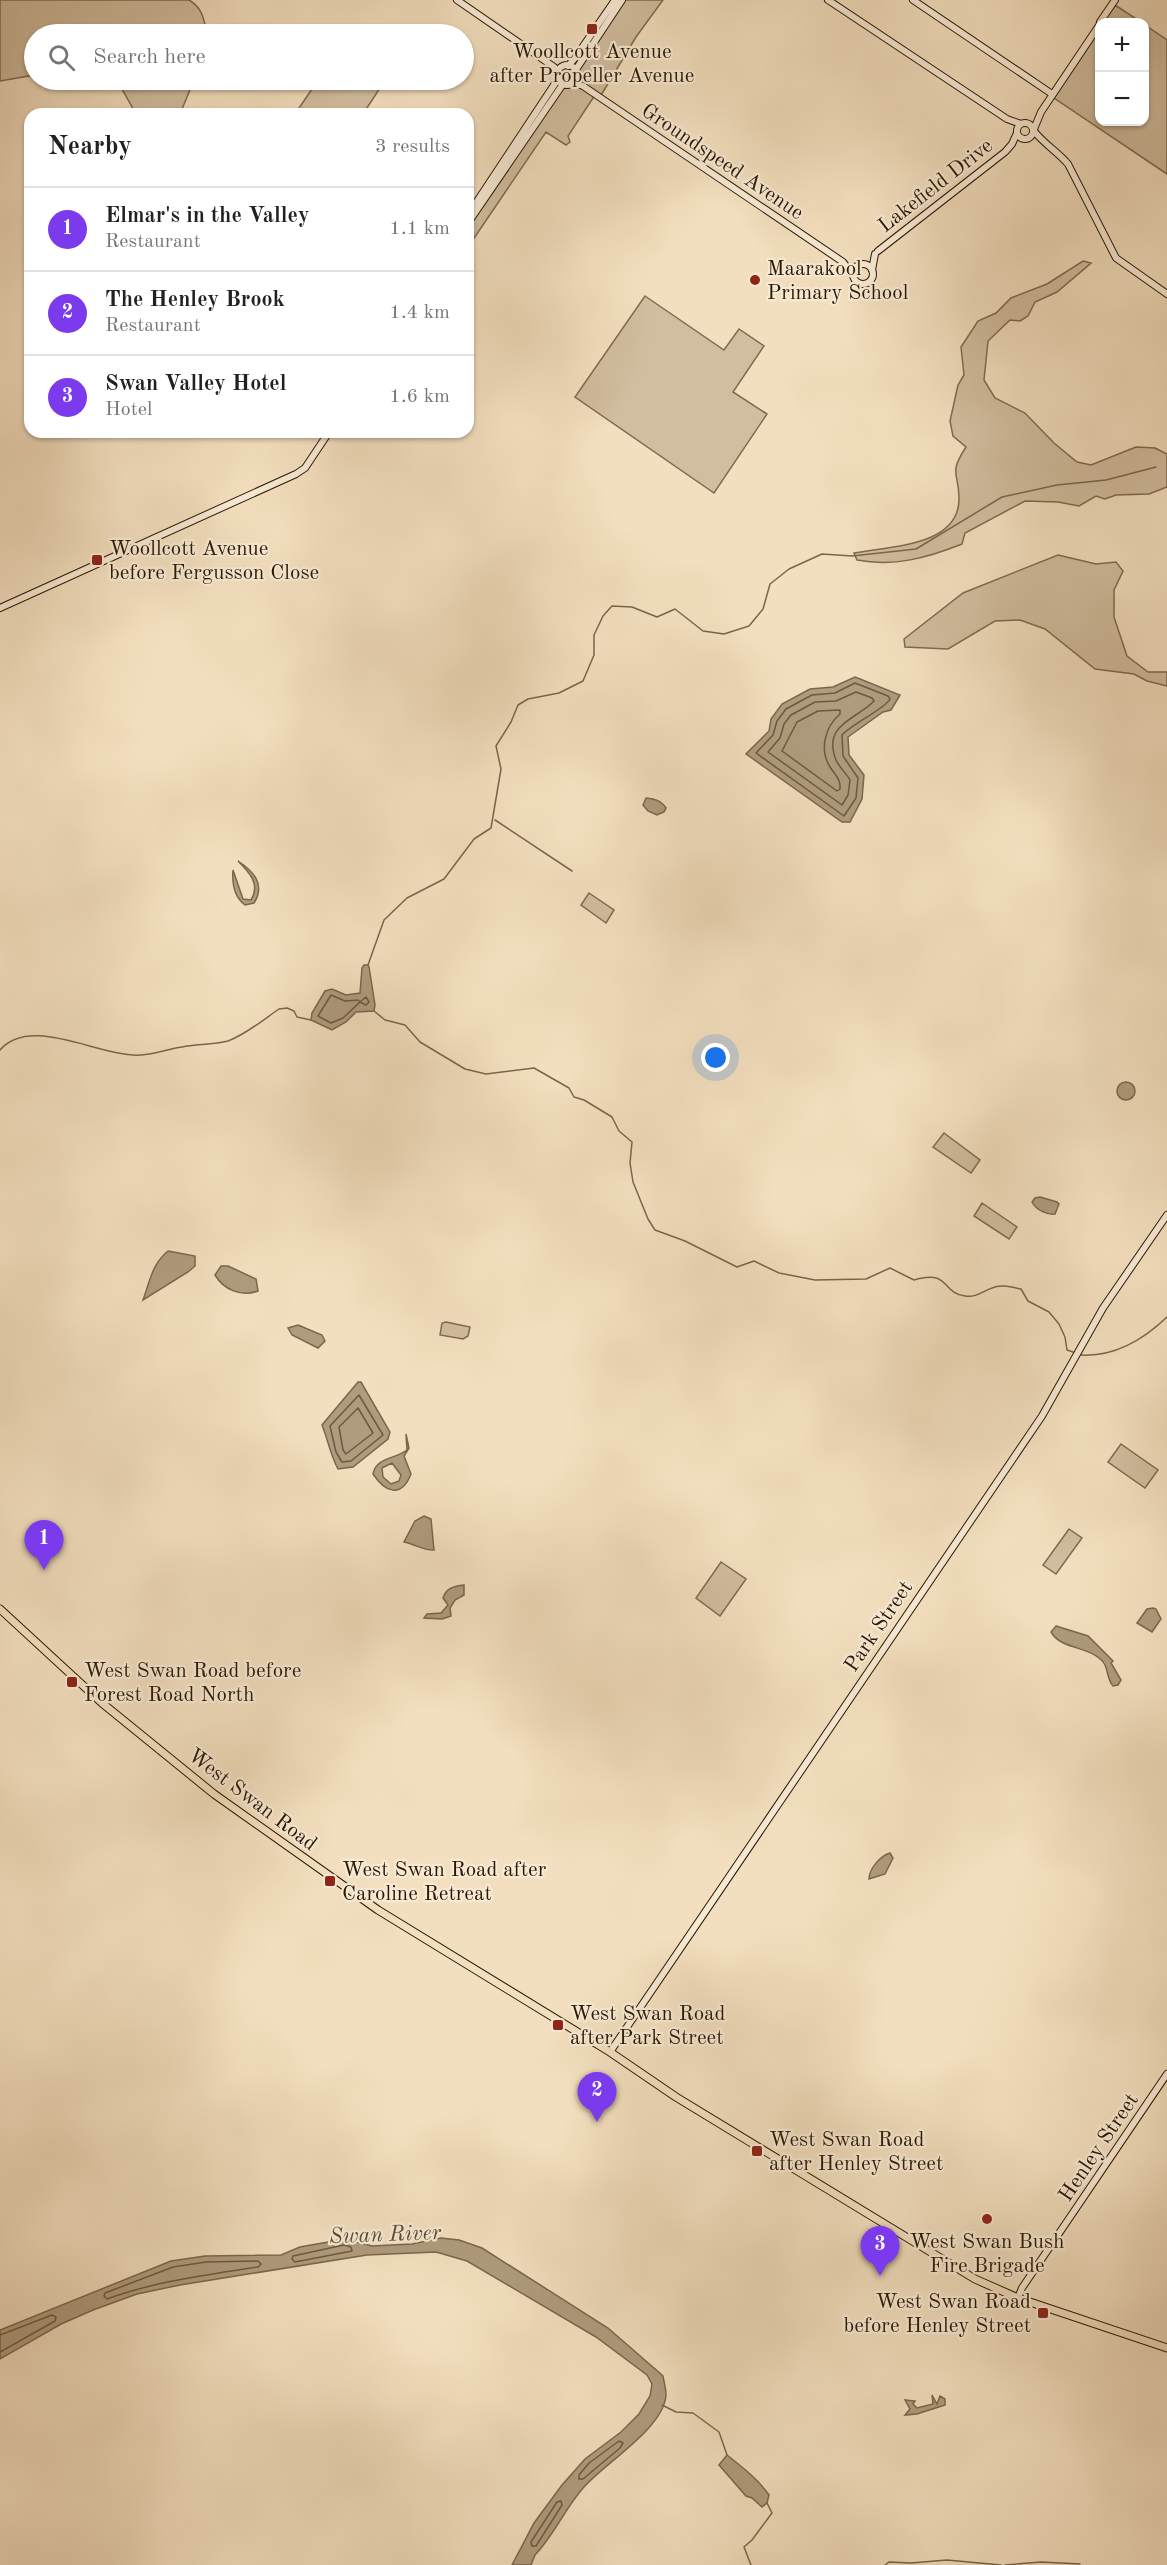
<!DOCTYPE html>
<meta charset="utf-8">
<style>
:root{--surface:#fff;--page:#f2f2f2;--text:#202124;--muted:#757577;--line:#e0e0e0;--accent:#7c3aed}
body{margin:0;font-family:"Old Standard TT",serif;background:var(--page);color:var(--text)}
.controls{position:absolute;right:18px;top:18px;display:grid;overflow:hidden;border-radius:12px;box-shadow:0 2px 4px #0004}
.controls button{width:54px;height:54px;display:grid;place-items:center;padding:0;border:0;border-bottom:2px solid var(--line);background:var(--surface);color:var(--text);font:30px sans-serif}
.you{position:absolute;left:716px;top:1058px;width:21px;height:21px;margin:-15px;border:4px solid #fff;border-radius:50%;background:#1a73e8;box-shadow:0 0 0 9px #1a73e833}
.badge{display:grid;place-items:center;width:39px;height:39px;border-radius:50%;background:var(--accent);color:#fff;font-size:20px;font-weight:700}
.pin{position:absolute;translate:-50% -50px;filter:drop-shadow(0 2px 3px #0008)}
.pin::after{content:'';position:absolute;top:32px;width:21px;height:18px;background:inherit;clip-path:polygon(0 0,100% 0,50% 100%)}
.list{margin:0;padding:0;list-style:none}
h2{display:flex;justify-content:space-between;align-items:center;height:78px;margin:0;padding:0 24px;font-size:26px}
h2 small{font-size:20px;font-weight:400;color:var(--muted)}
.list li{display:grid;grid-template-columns:39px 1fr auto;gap:18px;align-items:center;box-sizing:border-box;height:84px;padding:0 24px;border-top:2px solid var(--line)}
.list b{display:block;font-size:22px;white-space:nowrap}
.list p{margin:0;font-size:20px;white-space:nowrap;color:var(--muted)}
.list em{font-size:20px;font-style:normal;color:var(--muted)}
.icon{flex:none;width:33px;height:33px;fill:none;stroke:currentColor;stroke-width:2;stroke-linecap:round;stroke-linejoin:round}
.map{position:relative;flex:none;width:1167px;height:2565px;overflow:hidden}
.search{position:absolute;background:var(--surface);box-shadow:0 2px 4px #0004;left:24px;top:24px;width:450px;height:66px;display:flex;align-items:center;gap:15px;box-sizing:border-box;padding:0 21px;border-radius:33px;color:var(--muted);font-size:22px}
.panel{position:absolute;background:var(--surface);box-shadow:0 2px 4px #0004;left:24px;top:108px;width:450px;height:330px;border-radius:18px}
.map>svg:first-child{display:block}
.green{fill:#d1bd9f;stroke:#7e6a50;stroke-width:1.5}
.water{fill:#af9b7e;stroke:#7a664c;stroke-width:1.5;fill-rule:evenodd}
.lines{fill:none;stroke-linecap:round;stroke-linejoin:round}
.shore{stroke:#6d5940;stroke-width:1.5}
.stream{stroke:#7a664c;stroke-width:1.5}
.secondary-casing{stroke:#2b1701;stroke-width:8}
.primary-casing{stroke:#2b1701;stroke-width:9}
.secondary{stroke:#f7ead5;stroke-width:6}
.primary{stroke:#f3dfbf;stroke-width:7}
.poi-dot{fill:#8f2418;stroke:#f7ead5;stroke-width:2}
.labels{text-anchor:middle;stroke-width:4.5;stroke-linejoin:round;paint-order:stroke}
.poi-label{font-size:21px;fill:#2b1701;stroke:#f7ead5;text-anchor:start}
.street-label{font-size:21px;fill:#2b1701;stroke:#f7ead5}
.water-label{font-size:22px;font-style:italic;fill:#604c33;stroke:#f7ead5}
</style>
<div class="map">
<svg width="1167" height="2565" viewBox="0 0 1167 2565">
<rect width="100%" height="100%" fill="#f3dfbf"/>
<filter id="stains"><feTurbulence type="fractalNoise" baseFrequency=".00333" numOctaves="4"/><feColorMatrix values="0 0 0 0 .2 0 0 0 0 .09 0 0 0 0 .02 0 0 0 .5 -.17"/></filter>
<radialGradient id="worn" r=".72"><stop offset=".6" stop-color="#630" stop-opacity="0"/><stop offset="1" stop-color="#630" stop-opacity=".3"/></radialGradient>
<!-- green -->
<path class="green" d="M 0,0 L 189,0 C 203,8 204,20 207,34 L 34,34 L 34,75 L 0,81 Z
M 625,0 L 663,0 L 636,37 L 600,97 L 595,95 L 568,136 L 570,142 L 566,145 L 546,132 L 468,247 L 468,223 L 563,84 L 573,83 L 577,77 L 575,71 Z
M 1115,5 L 1141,22 L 1103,22 Z
M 1145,25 L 1167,40 L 1167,174 L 1054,98 L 1099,28 L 1100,122 L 1144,122 Z
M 117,80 L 194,80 L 180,114 L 136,114 Z
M 318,80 L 383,80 L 384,82 L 363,114 L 295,114 Z
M 1083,261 L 1091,263 L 1057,292 L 1035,302 L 1028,316 L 1020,321 L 1010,320 L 988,341 L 984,380 L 995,398 L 1025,413 L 1054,443 L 1077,462 L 1091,465 L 1136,447 L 1155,448 L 1167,454 L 1167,487 L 1149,494 L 1116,495 L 1105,499 L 1096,496 L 1079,506 L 1058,502 L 1025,501 L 965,533 L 962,544 C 927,558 894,567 857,560 L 854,553 C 888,546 959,547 959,499 C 959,471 948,475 966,447 L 953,436 L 950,421 L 958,385 L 964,375 L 961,347 L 978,321 L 996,313 L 1011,298 L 1047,284 Z
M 645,296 L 724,350 L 739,329 L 764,346 L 733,392 L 767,414 L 714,493 L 575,397 Z
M 1058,555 L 1096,564 L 1116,562 L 1123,571 L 1114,590 L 1114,617 L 1127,656 L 1148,672 L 1167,672 L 1167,686 L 1147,681 L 1134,674 L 1095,669 L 1045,629 L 1020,620 L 995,621 L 948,649 L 905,647 L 904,639 L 963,593 Z
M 589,893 L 614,910 L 606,923 L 581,905 Z
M 944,1133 L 980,1160 L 971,1173 L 933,1147 Z
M 982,1203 L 1017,1227 L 1009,1239 L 974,1216 Z
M 446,1322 L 470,1327 L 468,1336 L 463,1339 L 440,1335 L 442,1323 Z
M 1121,1444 L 1158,1470 L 1145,1488 L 1108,1462 Z
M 1069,1529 L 1082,1538 L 1056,1574 L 1043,1565 Z
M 721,1562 L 746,1579 L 720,1616 L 696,1598 Z"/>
<!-- water -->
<path class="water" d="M 855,677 L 900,695 L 891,710 L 883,712 L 848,737 L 849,755 L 864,775 L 862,799 L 850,822 L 842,822 L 746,754 L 769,731 L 771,719 L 782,704 L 810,689 L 833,687 Z
M 646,798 C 654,799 661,800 666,808 L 664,812 L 657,815 L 648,811 L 643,805 Z
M 238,861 C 253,871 266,884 254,903 L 245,905 C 234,897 232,883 233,870 L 243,899 L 251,900 C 261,884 249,872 238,861 Z
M 364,965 L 368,965 L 369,967 L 375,1005 L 374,1011 L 356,1012 L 346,1022 L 332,1030 L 311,1020 L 312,1013 L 325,991 L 332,989 L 346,995 L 360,993 L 362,968 Z
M1117 1091a9 9 0 1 1 18 0a9 9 0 1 1-18 0Z
M 1040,1197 L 1057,1202 L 1059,1204 L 1055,1214 C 1047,1215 1036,1210 1032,1202 L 1035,1198 Z
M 168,1251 L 195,1256 L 195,1266 L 188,1272 L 143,1300 C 150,1281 152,1264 168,1251 Z
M 221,1266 L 228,1266 L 256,1279 L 258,1291 C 241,1297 224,1290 215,1275 Z
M 298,1325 L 322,1335 L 325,1341 L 318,1348 L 292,1335 L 288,1328 Z
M 358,1382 L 361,1382 L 390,1432 L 388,1439 L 353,1467 L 338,1469 C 330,1454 328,1440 322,1425 Z
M 406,1434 L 409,1448 L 404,1456 L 411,1474 C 401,1499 385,1492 373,1474 C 376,1457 396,1459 407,1450 ZM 392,1463 L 401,1475 L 399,1481 L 391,1484 L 383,1477 L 382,1468 Z
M 424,1516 L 431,1519 L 434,1550 C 425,1551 414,1544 404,1542 L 415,1521 Z
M 464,1585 L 464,1595 L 455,1600 L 450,1608 L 451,1616 L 442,1619 L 424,1618 L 427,1614 L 441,1613 L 448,1605 L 443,1598 C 446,1588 454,1586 464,1585 Z
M 1153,1608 L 1156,1609 L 1161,1619 L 1152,1632 L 1137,1623 L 1147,1609 Z
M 1056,1626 L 1088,1636 L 1113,1661 L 1111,1663 L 1121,1680 L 1118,1685 L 1113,1686 C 1105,1677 1110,1666 1099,1658 C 1085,1646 1061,1649 1051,1632 Z
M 890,1853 L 893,1858 L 885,1874 L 869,1879 C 869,1869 880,1856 890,1853 Z
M 441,2238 L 459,2240 L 482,2248 L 608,2328 L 663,2376 C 664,2382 666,2389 666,2395 C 664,2428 605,2463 584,2487 C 565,2508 555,2534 535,2555 L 531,2565 L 512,2565 L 534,2523 L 562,2485 L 585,2459 L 621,2432 L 639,2414 L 650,2396 L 652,2384 L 647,2375 L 596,2337 L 467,2261 L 436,2252 L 367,2255 L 180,2285 L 137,2294 L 93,2310 L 61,2324 L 0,2359 L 0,2330 L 171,2261 L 205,2256 L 281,2255 L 300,2247 L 345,2239 L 372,2246 L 412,2244 Z
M 932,2395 L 937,2404 L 940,2396 L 945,2399 L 945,2405 L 917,2414 L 905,2415 L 910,2409 L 905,2400 L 915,2401 L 913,2404 L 917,2408 L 933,2404 Z
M 727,2455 C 742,2467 758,2479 769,2495 L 767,2503 L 762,2507 L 752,2498 L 746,2496 L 719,2465 Z"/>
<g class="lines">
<!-- shore -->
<path class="shore" d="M 855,683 L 888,696 L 890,699 C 885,709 853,723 842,735 L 843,756 L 858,778 L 856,798 L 844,816 L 756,753 L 773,735 L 777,721 L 786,709 L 812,695 L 835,693 Z
M 856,692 L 872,698 L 874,701 C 856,720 822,724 836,760 C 839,767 846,773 850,780 L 848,795 L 842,805 L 768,752 L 780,738 L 784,724 L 791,715 L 815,702 L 836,701 Z
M 840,710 L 840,714 C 825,727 819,749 830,767 C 835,775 841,779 840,789 L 837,791 L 782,751 L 797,722 L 818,711 Z
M 331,995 L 345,1001 L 358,1000 L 360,1002 L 366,997 L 369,1002 L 366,1005 L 360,1002 L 343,1018 L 331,1023 L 318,1016 Z
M 359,1395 L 383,1435 L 351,1461 L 342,1462 L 336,1452 L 330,1426 Z
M 358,1408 L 373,1433 L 346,1454 L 343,1450 L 339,1427 Z
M 344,2245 L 351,2247 L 352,2251 L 295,2262 L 292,2259 L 293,2256 Z
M 258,2261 L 261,2264 L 258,2267 C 207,2275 156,2281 107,2299 L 104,2296 L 105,2293 L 173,2267 L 206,2262 Z
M 0,2335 L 52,2315 L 56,2317 L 55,2321 L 0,2352
M 619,2441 L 623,2443 L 620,2448 L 583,2479 L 579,2479 L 579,2475 L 589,2463 Z
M 561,2501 L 562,2505 L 536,2546 L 532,2546 L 531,2542 L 557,2502 Z"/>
<!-- stream -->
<path class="stream" d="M 495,820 L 572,871
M 368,965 L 384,920 L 407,898 L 444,879 L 474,839 L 491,828 L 501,769 L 496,746 L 511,722 L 518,705 L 528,699 L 559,693 L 583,681 L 594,655 L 594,635 L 603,616 L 612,606 L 632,607 L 657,617 L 675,609 L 703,631 L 724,634 L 749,626 L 763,609 L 770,584 L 789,569 L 822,554 L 852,556 L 916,549 L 1002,497 L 1057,485 L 1106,480 L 1156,467
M 374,1011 L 385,1020 L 405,1025 L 420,1042 L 465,1069 L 486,1074 L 534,1068 L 569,1088 L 574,1097 L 584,1100 L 612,1117 L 619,1131 L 632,1142 L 630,1163 L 633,1182 L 648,1219 L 655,1230 L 685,1241 L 737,1267 L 754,1261 L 779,1273 L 815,1280 L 866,1279 L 890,1268 L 914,1280 C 950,1269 941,1293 965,1296 C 976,1298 983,1291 992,1288 C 1001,1284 1011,1287 1021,1289 L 1028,1301 L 1049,1312 L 1059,1324 L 1065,1337 L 1067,1350 L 1073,1352
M 0,1050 C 31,1014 101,1058 141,1055 C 155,1054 168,1049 182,1047 C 196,1044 213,1045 228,1041 C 245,1035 263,1020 279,1009 L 287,1008 L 294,1011 L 297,1017 L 311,1020
M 1081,1355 C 1115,1357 1143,1340 1167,1317
M 662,2405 L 676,2412 L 693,2413 L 719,2432 L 727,2455
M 751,2565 L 744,2547 L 752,2540 L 772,2513 L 767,2503
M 885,2565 L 889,2562 L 911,2563 L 947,2560 L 1001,2565
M 1005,2565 L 1041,2562 L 1080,2564"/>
<!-- secondary casing -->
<g class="secondary-casing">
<path id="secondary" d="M 457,0 L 554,67 L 558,74
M 828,0 L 1007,119 L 1021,124
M 913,0 L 1052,94
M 1100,22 L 1115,0
M557 75a10 10 0 1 1 20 0a10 10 0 1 1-20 0Z
M 568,66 L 575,58 L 615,0
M 575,71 L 622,0
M 573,83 L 583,86 L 843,262 L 852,274
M1017 131a8 8 0 1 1 16 0a8 8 0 1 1-16 0Z
M 1034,129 L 1041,112 L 1100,24
M 1034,131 C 1044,144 1058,152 1068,164 L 1116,258 L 1167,294
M 468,215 L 558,79
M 468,223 L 563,84
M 878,251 L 1005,152 L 1012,144 L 1017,133
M853 274a10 10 0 1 1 20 0a10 10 0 1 1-20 0Z
M 872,270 L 875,254
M 0,608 L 296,474 L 305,468 L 329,432
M 610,2052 L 1042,1416 L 1103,1308 L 1167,1215
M 1018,2298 L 1022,2288 L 1167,2074"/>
</g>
<!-- primary casing -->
<g class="primary-casing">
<path id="primary" d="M 0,1609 L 102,1703 L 214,1794 L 378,1910 L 610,2052 L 676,2097 L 975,2279 L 1018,2298 L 1167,2348"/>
</g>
<!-- secondary -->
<use href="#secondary" class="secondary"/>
<!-- primary -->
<use href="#primary" class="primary"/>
</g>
<!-- markers -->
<g class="poi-dot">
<rect x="586" y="23" width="12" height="12" rx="3"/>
<circle cx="755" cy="280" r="6"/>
<rect x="91" y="554" width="12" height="12" rx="3"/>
<rect x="66" y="1676" width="12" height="12" rx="3"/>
<rect x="324" y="1875" width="12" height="12" rx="3"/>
<rect x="552" y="2019" width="12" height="12" rx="3"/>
<rect x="751" y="2145" width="12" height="12" rx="3"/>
<circle cx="987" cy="2219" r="6"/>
<rect x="1037" y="2307" width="12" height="12" rx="3"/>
</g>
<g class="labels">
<!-- poi labels -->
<g class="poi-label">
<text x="592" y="58" text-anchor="middle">Woollcott Avenue<tspan x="592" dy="24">after Propeller Avenue</tspan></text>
<text x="767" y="275">Maarakool<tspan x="767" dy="24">Primary School</tspan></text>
<text x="109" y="555">Woollcott Avenue<tspan x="109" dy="24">before Fergusson Close</tspan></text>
<text x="84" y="1677">West Swan Road before<tspan x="84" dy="24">Forest Road North</tspan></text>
<text x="342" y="1876">West Swan Road after<tspan x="342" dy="24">Caroline Retreat</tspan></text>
<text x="570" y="2020">West Swan Road<tspan x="570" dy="24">after Park Street</tspan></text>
<text x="769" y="2146">West Swan Road<tspan x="769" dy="24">after Henley Street</tspan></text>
<text x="987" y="2248" text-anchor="middle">West Swan Bush<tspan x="987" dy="24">Fire Brigade</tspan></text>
<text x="1031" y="2308" text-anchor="end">West Swan Road<tspan x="1031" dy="24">before Henley Street</tspan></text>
</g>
<!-- street labels -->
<g class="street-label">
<text transform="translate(723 161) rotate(34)" y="7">Groundspeed Avenue</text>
<text transform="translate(935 185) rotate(-38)" y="7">Lakefield Drive</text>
<text transform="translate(878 1626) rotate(-56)" y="7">Park Street</text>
<text transform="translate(253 1799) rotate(37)" y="7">West Swan Road</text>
<text transform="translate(1098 2147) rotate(-56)" y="7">Henley Street</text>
</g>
<!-- water labels -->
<g class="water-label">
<text transform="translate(385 2233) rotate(-2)" y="8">Swan River</text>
</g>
</g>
<rect width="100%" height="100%" filter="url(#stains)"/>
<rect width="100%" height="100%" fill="url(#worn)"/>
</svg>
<div class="controls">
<button>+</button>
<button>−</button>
</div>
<div class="you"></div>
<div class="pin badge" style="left:44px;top:1570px">1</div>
<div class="pin badge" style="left:597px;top:2122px">2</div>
<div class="pin badge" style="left:880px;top:2276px">3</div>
<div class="search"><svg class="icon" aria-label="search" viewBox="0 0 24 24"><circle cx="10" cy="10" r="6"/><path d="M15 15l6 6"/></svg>Search here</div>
<section class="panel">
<h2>Nearby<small>3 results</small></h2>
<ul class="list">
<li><span class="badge">1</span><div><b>Elmar's in the Valley</b><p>Restaurant</p></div><em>1.1 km</em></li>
<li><span class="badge">2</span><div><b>The Henley Brook</b><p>Restaurant</p></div><em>1.4 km</em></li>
<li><span class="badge">3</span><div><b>Swan Valley Hotel</b><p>Hotel</p></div><em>1.6 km</em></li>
</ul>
</section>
</div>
